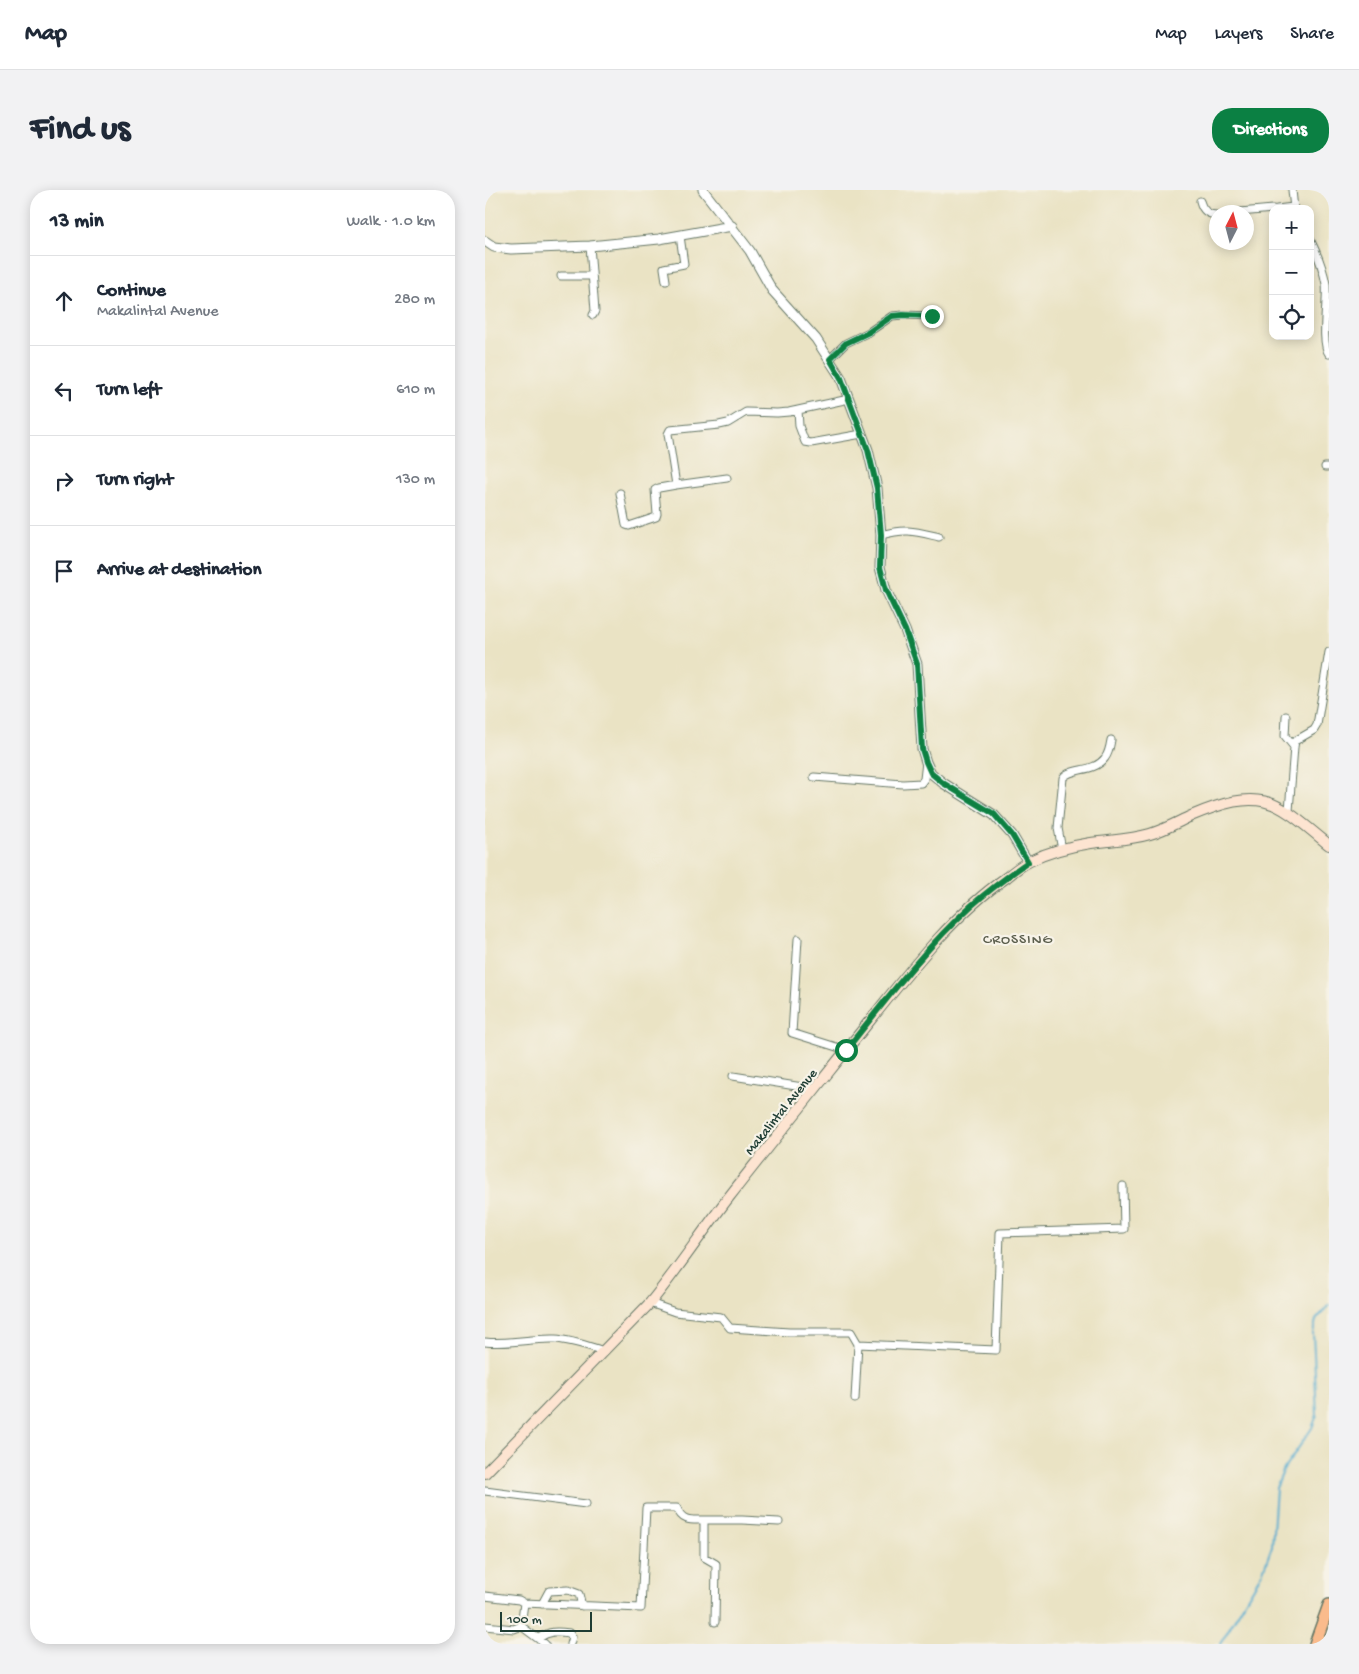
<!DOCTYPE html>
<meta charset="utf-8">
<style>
:root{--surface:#fff;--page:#f2f2f3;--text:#1f2937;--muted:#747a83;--line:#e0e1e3;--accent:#0b8043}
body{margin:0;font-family:"Gochi Hand",sans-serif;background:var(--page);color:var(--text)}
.controls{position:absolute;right:15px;top:15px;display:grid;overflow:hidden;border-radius:10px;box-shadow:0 2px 12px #0003}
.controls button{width:45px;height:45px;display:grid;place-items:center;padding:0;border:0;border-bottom:1px solid var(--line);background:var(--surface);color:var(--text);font:25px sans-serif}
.compass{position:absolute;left:724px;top:15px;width:45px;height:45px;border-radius:50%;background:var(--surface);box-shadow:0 2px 12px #0003;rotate:6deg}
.scale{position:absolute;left:15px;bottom:12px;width:92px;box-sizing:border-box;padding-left:5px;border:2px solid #1f3d34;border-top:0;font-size:14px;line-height:18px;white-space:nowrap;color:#1f3d34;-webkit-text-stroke:4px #f7f3e8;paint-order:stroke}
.stop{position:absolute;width:15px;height:15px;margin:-11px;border:4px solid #0b8043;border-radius:50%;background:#fff}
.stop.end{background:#0b8043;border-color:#fff;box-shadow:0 1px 5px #0008}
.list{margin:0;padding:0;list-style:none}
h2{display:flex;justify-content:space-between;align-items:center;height:65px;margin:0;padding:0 20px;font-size:21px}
h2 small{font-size:16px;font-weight:400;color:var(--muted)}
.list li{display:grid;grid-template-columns:32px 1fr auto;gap:15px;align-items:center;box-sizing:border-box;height:90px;padding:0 20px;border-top:1px solid var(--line)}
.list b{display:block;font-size:19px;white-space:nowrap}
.list p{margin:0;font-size:16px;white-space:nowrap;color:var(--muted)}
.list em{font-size:16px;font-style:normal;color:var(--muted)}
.icon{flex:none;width:28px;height:28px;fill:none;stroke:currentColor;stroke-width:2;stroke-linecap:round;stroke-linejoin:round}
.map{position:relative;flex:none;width:844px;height:1454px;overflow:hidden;border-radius:20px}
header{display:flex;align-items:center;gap:30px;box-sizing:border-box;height:70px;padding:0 25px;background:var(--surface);border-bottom:1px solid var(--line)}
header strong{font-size:24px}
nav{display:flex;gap:28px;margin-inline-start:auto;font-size:18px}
.intro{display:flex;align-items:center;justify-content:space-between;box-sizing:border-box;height:120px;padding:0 30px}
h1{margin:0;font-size:35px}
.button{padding:12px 22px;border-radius:20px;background:var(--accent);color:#fff;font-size:18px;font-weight:700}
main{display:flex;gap:30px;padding:0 30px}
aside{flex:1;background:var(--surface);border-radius:20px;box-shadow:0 2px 12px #0003}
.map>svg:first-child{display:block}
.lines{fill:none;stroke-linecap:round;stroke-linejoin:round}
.stream{stroke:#53acd0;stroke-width:2}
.minor-casing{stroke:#676;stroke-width:9}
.tertiary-casing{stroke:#676;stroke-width:11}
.secondary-casing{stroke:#676;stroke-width:12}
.trunk-casing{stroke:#676;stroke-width:14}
.minor{stroke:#fff;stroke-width:7}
.tertiary{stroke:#fff;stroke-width:9}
.secondary{stroke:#fde4d1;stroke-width:10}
.trunk{stroke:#fabb8c;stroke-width:11}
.route{stroke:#0b8043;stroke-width:6}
.labels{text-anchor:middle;stroke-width:4.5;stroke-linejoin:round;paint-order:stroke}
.street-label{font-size:14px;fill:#1f3d34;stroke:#f7f3e8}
.neighbourhood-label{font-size:15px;letter-spacing:1px;fill:#5c5f4e;stroke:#f7f3e8}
</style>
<header>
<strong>Map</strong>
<nav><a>Map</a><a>Layers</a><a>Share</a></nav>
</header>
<div class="intro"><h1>Find us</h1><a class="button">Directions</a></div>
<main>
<aside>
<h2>13 min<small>Walk · 1.0 km</small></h2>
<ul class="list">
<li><svg class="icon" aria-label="ahead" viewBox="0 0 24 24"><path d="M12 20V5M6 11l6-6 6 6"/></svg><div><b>Continue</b><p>Makalintal Avenue</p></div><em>280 m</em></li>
<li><svg class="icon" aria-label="left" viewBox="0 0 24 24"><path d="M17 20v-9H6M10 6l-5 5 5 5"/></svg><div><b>Turn left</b></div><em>610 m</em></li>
<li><svg class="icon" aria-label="right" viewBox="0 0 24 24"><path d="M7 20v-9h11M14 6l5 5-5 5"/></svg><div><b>Turn right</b></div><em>130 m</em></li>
<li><svg class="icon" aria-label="arrive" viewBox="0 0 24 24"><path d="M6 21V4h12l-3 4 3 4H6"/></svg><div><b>Arrive at destination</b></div></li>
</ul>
</aside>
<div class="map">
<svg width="844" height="1454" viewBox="0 0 844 1454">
<rect width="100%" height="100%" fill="#f7f3e8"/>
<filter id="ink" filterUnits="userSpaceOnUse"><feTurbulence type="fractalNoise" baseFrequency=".02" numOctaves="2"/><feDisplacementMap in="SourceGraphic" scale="10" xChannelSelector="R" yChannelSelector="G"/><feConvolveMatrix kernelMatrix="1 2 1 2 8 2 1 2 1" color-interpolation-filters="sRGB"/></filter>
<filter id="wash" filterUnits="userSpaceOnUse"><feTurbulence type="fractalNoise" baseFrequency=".0096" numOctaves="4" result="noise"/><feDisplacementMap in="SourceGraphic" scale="20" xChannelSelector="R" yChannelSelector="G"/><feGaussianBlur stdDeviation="1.12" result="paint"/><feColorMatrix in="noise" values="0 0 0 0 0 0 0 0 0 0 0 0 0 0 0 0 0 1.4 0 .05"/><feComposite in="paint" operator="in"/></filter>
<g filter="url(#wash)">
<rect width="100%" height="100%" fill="#eae3c4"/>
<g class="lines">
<!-- stream -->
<path class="stream" d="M 735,1454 L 778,1381 L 787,1356 L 791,1298 L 799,1279 L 827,1238 L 832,1225 L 828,1143 L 831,1130 L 844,1115"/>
</g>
</g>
<g filter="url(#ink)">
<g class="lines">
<!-- minor casing -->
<g class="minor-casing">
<path id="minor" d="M 807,0 L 809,19
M 715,11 C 717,19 722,25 732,25
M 792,19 L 808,17
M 755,22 L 788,19
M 825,49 C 832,63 838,78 841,94 C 843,111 835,152 844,164
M 105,56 L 110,121 L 108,125
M 76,86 L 107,86
M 181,91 L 179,78 L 199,74 L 195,46
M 345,169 L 361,153 L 384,142 L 407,126 L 418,125 L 447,126
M 313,220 L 314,236 L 320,252 L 326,253 L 377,244
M 840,277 L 844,277
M 191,295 L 242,288
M 135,303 L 141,335 L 144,336 L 171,327 L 172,324 L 170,300 L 174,298 L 191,295 L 183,244 L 185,240 L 234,235 L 243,233 L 261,222 L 292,223 L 304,222 L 364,209
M 396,345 C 422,338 429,341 454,347
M 801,526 L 800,546 L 809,557
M 329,587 L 418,594 L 436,593 L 439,589 L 441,572
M 804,621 L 809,557 L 810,551 L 829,540 L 832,535 L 844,462
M 577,660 L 573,638 L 578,588 C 586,577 609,583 620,568 C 624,563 625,556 626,550
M 313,749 L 307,843 L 361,860
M 248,886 L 330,899
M 165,1113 L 190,1122 L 236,1127 L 245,1138 L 304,1142 L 366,1142 L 373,1154 L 370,1209
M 0,1152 C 23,1155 47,1148 70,1149 C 87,1150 103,1156 119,1161
M 373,1154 L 511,1160 L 515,1043 L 639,1039 L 638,996
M 0,1301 L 101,1314
M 0,1406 L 34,1410 L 39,1413 L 36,1436
M 39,1413 L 156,1418 L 161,1318 L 192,1318 C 197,1332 207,1330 219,1330
M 57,1414 L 64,1401 L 83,1400 L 94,1404 L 97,1416
M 230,1432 L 231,1374 L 219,1367 L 219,1330 L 257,1330 L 294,1332
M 0,1436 L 29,1439 L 36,1436
M 36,1436 L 60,1454
M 54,1448 C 64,1441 72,1441 84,1443 L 87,1447 L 85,1454"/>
</g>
<!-- tertiary casing -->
<g class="tertiary-casing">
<path id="tertiary" d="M 218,0 L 265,61 L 287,100 L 331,149 L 356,188 L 383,260 L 392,298 L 396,345 L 395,377 L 401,400 L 420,440 L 432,474 L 437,559 L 441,572 L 446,583 L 458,593 L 509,625 L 527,645 L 543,672
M 0,51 L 9,57 L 26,59 L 105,56 L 174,49 L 247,36"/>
</g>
<!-- secondary casing -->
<g class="secondary-casing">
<path id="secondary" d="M 0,1283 L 165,1113 C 193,1079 217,1042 244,1007 C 291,947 339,888 387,828 C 427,778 469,724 522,687 C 529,681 537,675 545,671 C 563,662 586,656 606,653 C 626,650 645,650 665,644 C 679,640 693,632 706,626 C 778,596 789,609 844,655"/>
</g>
<!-- trunk casing -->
<g class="trunk-casing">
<path id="trunk" d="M 830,1454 L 844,1415"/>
</g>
<!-- minor -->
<use href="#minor" class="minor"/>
<!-- tertiary -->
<use href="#tertiary" class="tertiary"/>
<!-- secondary -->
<use href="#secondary" class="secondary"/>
<!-- trunk -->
<use href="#trunk" class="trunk"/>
</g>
</g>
<g class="lines" filter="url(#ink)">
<!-- route -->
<path class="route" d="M 361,860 C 400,811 439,759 486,716 C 504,700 523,686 543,672 L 527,645 L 509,624 L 458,593 L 446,583 L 441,572 L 437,559 L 432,474 L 420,440 L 401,400 L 395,377 L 396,345 L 392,298 L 383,260 L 356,188 L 345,169 L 361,153 L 384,142 L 407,126 L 418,125 L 447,126"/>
</g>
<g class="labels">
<!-- street labels -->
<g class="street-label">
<text transform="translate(295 921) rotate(-51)" y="5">Makalintal Avenue</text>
</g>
<!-- neighbourhood labels -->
<g class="neighbourhood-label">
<text x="533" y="753">CROSSING</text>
</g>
</g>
</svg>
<div class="controls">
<button>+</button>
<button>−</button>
<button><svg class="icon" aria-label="locate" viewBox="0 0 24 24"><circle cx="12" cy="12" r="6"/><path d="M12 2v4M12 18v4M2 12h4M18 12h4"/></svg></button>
</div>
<svg class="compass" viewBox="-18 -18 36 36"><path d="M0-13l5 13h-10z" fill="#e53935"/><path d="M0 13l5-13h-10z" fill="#747a83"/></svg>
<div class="scale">100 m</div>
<div class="stop" style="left:361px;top:860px"></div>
<div class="stop end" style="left:447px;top:126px"></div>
</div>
</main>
